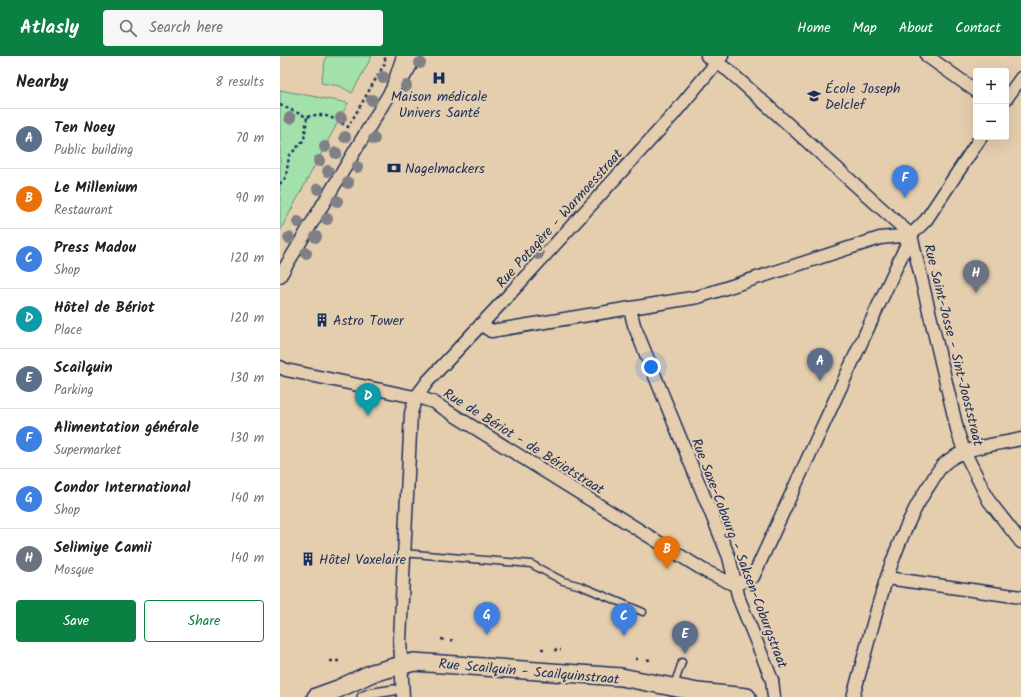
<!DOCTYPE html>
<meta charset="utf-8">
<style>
:root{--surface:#fff;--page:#f6f6f6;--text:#222;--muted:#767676;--line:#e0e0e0;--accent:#0b8043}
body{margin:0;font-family:Kalam,sans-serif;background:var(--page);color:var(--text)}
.controls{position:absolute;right:12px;top:12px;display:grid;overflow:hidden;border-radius:4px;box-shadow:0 4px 16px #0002}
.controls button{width:36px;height:36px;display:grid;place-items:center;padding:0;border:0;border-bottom:1px solid var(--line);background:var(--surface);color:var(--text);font:20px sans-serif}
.you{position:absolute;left:371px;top:311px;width:14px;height:14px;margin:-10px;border:3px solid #fff;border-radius:50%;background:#1a73e8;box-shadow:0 0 0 6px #1a73e833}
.badge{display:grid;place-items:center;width:26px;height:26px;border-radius:50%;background:var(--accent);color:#fff;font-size:13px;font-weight:700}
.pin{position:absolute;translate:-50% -33px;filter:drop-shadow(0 1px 2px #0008)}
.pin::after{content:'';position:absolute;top:21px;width:14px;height:12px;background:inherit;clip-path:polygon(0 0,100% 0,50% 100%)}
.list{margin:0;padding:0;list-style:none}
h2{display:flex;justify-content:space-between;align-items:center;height:52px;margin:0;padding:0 16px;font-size:17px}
h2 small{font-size:13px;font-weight:400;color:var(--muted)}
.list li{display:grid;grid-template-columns:26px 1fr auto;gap:12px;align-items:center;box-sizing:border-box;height:60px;padding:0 16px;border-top:1px solid var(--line)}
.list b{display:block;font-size:15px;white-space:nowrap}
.list p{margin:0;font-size:13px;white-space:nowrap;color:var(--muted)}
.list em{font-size:13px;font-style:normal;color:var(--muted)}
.actions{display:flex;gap:8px;padding:12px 16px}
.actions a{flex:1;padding:9px 0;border:1px solid var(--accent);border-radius:4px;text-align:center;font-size:14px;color:var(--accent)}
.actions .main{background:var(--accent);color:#fff}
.icon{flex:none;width:22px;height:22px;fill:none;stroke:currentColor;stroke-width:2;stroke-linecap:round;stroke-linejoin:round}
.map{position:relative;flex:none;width:741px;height:641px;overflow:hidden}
header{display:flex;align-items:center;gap:24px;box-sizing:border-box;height:56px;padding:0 20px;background:var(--accent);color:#fff}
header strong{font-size:19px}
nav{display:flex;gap:22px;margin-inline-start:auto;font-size:14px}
.search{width:280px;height:36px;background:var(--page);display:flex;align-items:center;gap:10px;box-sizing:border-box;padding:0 14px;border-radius:4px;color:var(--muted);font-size:15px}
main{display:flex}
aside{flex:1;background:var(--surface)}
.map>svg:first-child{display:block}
.green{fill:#a3e1aa;stroke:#5f8884}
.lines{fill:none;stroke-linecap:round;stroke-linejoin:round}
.service-casing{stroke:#1b2f5e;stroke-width:9}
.pedestrian-casing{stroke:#1b2f5e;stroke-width:12}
.minor-casing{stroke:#1b2f5e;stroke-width:15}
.secondary-casing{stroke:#1b2f5e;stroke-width:20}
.path{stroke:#1b2f5e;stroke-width:2.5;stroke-dasharray:3 3;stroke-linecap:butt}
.service{stroke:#e5ceae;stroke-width:6}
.pedestrian{stroke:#e5ceae;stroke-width:9}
.minor{stroke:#e5ceae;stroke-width:12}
.secondary{stroke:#e5ceae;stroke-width:17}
.tree{fill:#7e8086}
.labels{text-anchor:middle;stroke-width:4;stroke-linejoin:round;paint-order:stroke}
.poi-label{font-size:14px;fill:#1b2f5e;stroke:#e5ceae;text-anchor:start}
.street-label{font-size:14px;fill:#1b2f5e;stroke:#e5ceae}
</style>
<header>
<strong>Atlasly</strong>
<div class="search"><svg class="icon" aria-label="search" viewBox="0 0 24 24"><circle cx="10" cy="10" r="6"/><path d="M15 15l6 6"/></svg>Search here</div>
<nav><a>Home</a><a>Map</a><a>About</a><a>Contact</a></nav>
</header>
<main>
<aside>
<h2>Nearby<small>8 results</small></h2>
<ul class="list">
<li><span class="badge" style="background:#5c6f8a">A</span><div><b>Ten Noey</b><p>Public building</p></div><em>70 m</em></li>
<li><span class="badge" style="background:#e8710a">B</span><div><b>Le Millenium</b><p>Restaurant</p></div><em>90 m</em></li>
<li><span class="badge" style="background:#3f7fe0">C</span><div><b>Press Madou</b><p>Shop</p></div><em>120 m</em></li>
<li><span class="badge" style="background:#0f9aa8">D</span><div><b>Hôtel de Bériot</b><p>Place</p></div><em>120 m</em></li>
<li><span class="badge" style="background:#5c6f8a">E</span><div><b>Scailquin</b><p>Parking</p></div><em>130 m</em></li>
<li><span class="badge" style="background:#3f7fe0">F</span><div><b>Alimentation générale</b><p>Supermarket</p></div><em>130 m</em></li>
<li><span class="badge" style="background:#3f7fe0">G</span><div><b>Condor International</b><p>Shop</p></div><em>140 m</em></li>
<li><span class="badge" style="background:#6b7280">H</span><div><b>Selimiye Camii</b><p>Mosque</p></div><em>140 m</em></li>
</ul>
<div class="actions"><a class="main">Save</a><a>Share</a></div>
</aside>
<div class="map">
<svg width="741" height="641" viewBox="0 0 741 641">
<rect width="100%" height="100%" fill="#e5ceae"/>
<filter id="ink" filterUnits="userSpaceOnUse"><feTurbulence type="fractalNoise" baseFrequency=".025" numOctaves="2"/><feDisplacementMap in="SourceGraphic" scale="8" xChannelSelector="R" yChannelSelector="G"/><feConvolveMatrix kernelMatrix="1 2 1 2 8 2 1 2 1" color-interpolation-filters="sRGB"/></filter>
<g filter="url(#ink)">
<!-- green -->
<path class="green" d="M 46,0 L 92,0 L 72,37 L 60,30 L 41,27 Z
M 0,34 L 68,47 L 0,175 Z"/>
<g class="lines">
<!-- service casing -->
<g class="service-casing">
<path id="service" d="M 123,497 L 251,508 L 283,525 L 301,530 L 363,556
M 394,629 L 402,606"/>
</g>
<!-- pedestrian casing -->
<g class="pedestrian-casing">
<path id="pedestrian" d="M 82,641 L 88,638 L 114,634"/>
</g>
<!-- minor casing -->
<g class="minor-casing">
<path id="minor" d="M 427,0 L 449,15 L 631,179
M 647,0 L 696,35
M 113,30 L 123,0
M 726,43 L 741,22
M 631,179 L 678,377 L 684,395 L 709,445 L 741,486
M 0,220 L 112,33 L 124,21 L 136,0
M 350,253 L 354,269 L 449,501 L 459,543 L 492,624 L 494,641
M 201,268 L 211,275 L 418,241 L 600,182 L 631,179
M 0,311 L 6,314 L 144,343 L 153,346 L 425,515 L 455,529
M 607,522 L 741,541
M 455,529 L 473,521 L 631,179 L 646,164 L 701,81
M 123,641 L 120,584 L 131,357 L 136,341 L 148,325 L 226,242 L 393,59 L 442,0
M 573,641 C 593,571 610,485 652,425 C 655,420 659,412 664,408 C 684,390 716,389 741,383"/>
</g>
<!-- secondary casing -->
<g class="secondary-casing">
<path id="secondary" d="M 36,641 L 58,633 L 92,617 L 134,606 L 341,621 L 418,636 L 467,641"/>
</g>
<!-- path -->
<path class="path" d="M 0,49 L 27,61 C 44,55 54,63 68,71 L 105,7 L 105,0
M 0,128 L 6,121 L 9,100 L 24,84 L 27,61
M 161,583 L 166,584
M 170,584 L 176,585
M 261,593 L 266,593
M 274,594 L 281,594
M 355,603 L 361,603
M 367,604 L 372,603
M 50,605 L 59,605
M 741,629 L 741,627"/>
<!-- service -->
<use href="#service" class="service"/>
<!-- pedestrian -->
<use href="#pedestrian" class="pedestrian"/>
<!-- minor -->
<use href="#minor" class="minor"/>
<!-- secondary -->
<use href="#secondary" class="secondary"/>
</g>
<!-- trees -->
<g class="tree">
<circle cx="140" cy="7" r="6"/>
<circle cx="103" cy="21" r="6"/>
<circle cx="126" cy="30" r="6"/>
<circle cx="92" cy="44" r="6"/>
<circle cx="10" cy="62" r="6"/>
<circle cx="61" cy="62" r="6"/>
<circle cx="65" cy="81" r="6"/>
<circle cx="94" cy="83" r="6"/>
<circle cx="45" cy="91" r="6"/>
<circle cx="56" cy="97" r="6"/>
<circle cx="39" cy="105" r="6"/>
<circle cx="77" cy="111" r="6"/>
<circle cx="48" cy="115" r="6"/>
<circle cx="68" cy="127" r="6"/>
<circle cx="38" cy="133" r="6"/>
<circle cx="57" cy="145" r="6"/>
<circle cx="47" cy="163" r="6"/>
<circle cx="18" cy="166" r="6"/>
<circle cx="36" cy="181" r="6"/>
<circle cx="9" cy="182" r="6"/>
<circle cx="26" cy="197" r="6"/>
<circle cx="258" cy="198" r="6"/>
</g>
</g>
<!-- icons -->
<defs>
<g id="hospital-bare" transform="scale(1.08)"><path d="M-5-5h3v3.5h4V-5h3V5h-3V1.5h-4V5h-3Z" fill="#1b2f5e" stroke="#e5ceae" stroke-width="2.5" paint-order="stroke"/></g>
<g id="school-bare" transform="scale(1.08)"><path d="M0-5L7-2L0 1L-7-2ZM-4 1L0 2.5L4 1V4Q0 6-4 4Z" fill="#1b2f5e" stroke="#e5ceae" stroke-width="2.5" paint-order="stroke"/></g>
<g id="bank-bare" transform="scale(1.08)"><path d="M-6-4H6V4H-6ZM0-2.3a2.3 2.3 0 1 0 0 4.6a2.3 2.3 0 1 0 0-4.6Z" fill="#1b2f5e" stroke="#e5ceae" stroke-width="2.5" paint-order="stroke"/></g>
<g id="building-bare" transform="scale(1.08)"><path d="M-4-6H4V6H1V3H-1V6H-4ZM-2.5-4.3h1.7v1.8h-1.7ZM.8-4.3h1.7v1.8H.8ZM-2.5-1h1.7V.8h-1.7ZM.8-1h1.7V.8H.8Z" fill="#1b2f5e" stroke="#e5ceae" stroke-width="2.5" paint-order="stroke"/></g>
</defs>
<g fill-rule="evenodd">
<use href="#hospital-bare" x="159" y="22"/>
<use href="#school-bare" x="534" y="40"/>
<use href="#bank-bare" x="114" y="112"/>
<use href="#building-bare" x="42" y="264"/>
<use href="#building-bare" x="28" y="503"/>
</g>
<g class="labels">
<!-- poi labels -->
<g class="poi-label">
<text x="545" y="37">École Joseph<tspan x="545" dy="16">Delclef</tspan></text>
<text x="159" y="45" text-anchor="middle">Maison médicale<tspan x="159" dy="16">Univers Santé</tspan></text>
<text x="125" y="117">Nagelmackers</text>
<text x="53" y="269">Astro Tower</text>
<text x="39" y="508">Hôtel Vaxelaire</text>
</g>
<!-- street labels -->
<g class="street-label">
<text transform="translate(279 162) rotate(-48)" y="5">Rue Potagère - Warmoesstraat</text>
<text transform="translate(674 289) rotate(76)" y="5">Rue Saint-Josse - Sint-Jooststraat</text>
<text transform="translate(244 385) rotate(32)" y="5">Rue de Bériot - de Bériotstraat</text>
<text transform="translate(460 497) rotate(69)" y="5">Rue Saxe-Cobourg - Saksen-Coburgstraat</text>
<text transform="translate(249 615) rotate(5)" y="5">Rue Scailquin - Scailquinstraat</text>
</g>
</g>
</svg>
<div class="controls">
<button>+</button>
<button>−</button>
</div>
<div class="you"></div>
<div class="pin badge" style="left:540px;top:325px;background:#5c6f8a">A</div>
<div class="pin badge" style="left:387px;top:513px;background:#e8710a">B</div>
<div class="pin badge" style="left:344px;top:580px;background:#3f7fe0">C</div>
<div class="pin badge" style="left:88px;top:360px;background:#0f9aa8">D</div>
<div class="pin badge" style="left:405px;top:598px;background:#5c6f8a">E</div>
<div class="pin badge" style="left:625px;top:142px;background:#3f7fe0">F</div>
<div class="pin badge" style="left:207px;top:579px;background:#3f7fe0">G</div>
<div class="pin badge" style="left:696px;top:237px;background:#6b7280">H</div>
</div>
</main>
